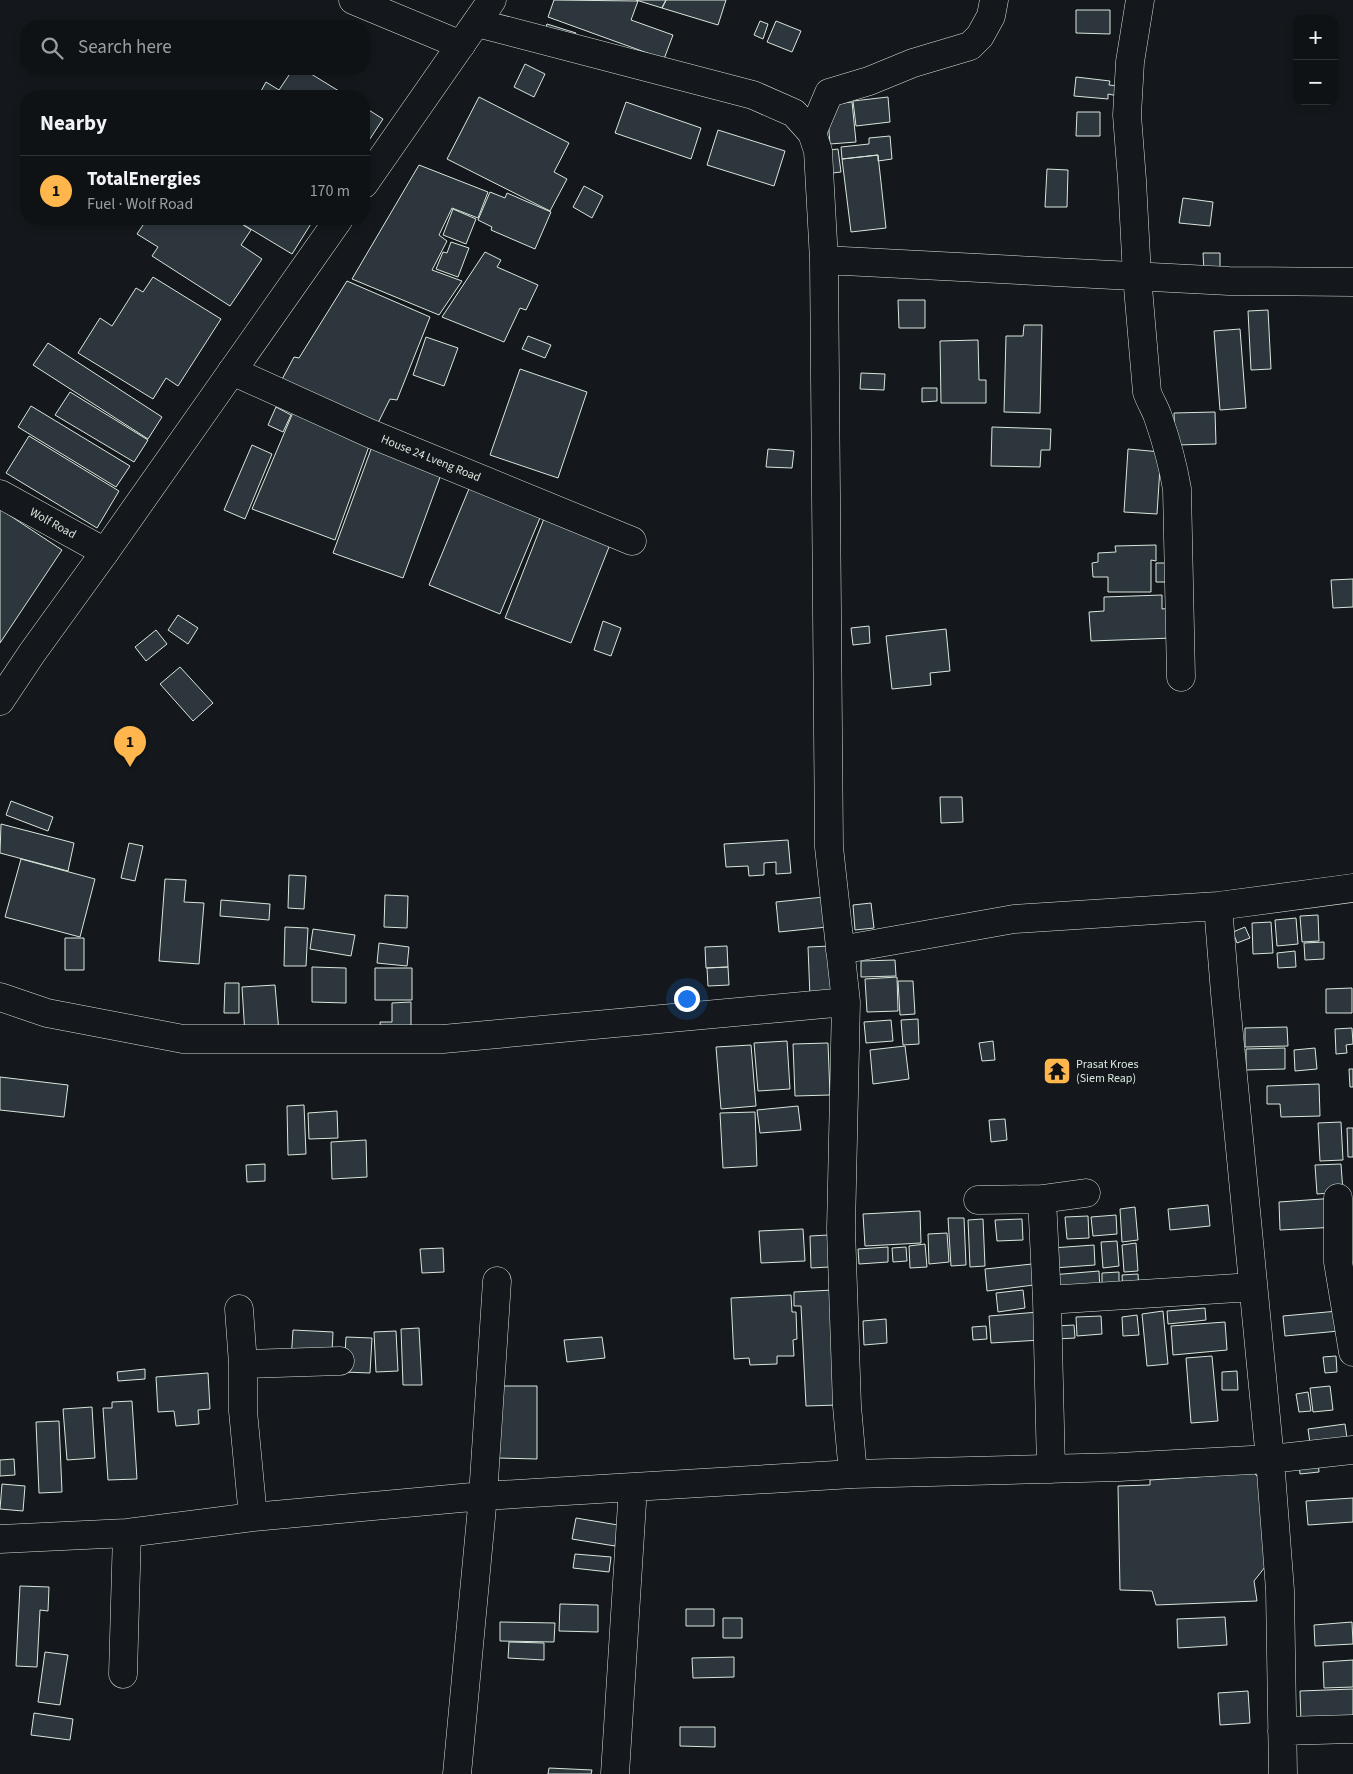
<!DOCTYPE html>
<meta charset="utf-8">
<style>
:root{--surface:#0f1215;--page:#181b1e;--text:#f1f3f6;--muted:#9b9ea0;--line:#2f3234;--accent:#ffb74d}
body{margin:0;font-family:"Source Sans 3",sans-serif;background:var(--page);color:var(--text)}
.controls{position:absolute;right:15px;top:15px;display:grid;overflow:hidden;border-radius:10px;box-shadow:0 2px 8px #0003}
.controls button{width:45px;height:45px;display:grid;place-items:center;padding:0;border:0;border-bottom:1px solid var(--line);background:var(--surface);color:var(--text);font:25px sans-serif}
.you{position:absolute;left:686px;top:998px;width:18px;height:18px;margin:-12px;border:4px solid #fff;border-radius:50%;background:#1a73e8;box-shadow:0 0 0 8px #1a73e833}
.badge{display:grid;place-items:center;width:32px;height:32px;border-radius:50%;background:var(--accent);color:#111;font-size:16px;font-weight:700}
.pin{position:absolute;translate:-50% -41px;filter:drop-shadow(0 1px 2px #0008)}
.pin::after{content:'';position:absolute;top:26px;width:18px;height:15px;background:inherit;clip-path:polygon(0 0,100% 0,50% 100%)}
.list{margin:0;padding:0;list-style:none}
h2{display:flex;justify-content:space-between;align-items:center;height:65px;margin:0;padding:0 20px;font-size:21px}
h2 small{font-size:16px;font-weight:400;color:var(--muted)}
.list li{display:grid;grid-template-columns:32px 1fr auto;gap:15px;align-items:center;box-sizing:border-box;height:70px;padding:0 20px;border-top:1px solid var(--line)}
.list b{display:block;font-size:19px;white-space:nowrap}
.list p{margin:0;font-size:16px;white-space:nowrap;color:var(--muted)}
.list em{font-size:16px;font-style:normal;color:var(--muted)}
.icon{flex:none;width:28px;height:28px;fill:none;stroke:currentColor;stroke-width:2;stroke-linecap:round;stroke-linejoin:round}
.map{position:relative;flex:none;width:1353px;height:1774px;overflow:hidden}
.search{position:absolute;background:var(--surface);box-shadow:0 2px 8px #0003;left:20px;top:20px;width:350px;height:55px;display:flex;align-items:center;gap:12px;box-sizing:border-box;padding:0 18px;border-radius:20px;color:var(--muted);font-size:19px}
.panel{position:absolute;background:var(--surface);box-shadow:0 2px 8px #0003;left:20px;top:90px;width:350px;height:135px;border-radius:20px}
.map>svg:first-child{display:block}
.building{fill:#2c363c;stroke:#d8e6dc}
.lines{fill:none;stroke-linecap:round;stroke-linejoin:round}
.minor-casing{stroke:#d8e6dc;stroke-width:29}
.highway-casing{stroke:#d8e6dc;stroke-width:29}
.minor{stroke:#14181c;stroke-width:28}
.highway{stroke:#14181c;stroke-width:28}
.labels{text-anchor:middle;stroke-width:4;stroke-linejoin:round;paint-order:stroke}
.street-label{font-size:12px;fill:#d8e6dc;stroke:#14181c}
.poi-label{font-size:12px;fill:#d8e6dc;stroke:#14181c;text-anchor:start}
</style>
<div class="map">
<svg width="1353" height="1774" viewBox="0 0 1353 1774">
<rect width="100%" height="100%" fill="#14181c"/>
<!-- building -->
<path class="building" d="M 554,0 L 638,1 L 631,20 L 673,35 L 664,59 L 548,17 Z
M 636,0 L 666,0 L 662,8 Z
M 666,0 L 726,0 L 718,25 L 662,8 Z
M 1076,10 L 1110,10 L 1110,34 L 1076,33 Z
M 760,21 L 768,24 L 763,39 L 754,35 Z
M 776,21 L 801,31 L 792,52 L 767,42 Z
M 547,24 L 576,33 L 571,47 L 542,37 Z
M 525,64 L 545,74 L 534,97 L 514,87 Z
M 293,69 L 303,69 L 347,96 L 265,96 L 260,93 L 266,82 L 279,90 Z
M 1076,77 L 1110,81 L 1109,85 L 1119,86 L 1118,96 L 1108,94 L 1108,99 L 1074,96 Z
M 479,97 L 569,143 L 554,172 L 567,179 L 550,211 L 447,159 Z
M 888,97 L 890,122 L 856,126 L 853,101 Z
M 626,102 L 701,128 L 691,159 L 615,133 Z
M 852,102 L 856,142 L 830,144 L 827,105 Z
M 364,107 L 383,119 L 364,148 Z
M 1077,112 L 1100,112 L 1100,136 L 1076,136 Z
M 718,130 L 785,151 L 774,186 L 707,165 Z
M 890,136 L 892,159 L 878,161 L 878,155 L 842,159 L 841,147 L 869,144 L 869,138 Z
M 838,149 L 841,172 L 824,174 L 821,151 Z
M 878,155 L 886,228 L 851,232 L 842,159 Z
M 419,165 L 488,192 L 478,218 L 452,208 L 439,235 L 447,241 L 432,270 L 462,281 L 439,315 L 352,279 Z
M 1047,169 L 1068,170 L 1067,207 L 1045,207 Z
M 584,186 L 603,196 L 592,218 L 573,207 Z
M 490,192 L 505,198 L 507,193 L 551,212 L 535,249 L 491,230 L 492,227 L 478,220 Z
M 1183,198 L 1213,202 L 1210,226 L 1179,223 Z
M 453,209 L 476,219 L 466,244 L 443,235 Z
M 147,219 L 234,219 L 251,230 L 241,245 L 262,259 L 230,306 L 152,256 L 158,247 L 137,234 Z
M 234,219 L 314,219 L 292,254 Z
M 451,242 L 469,248 L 458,277 L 436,269 L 443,252 L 447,253 Z
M 485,252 L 501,260 L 497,267 L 538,285 L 526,310 L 520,308 L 504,342 L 442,317 Z
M 1203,253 L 1220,253 L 1220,271 L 1204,271 Z
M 153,277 L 221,319 L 178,386 L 166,378 L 153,399 L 78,353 L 100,318 L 112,326 L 136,288 L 143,292 Z
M 347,281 L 430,317 L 397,400 L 390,399 L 377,425 L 280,383 L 294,357 L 299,358 Z
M 898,300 L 925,300 L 925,328 L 899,328 Z
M 1268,310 L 1271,369 L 1251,370 L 1248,311 Z
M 1024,325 L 1042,325 L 1040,413 L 1004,412 L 1006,336 L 1023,336 Z
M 1240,329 L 1246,408 L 1220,410 L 1214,331 Z
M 528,336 L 551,345 L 545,358 L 522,349 Z
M 426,337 L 458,348 L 444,386 L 413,375 Z
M 978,340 L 979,380 L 986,380 L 986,403 L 941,403 L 940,341 Z
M 48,343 L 162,417 L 148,439 L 33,365 Z
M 520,369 L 587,392 L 558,478 L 490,455 Z
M 861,373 L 885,374 L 884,390 L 860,389 Z
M 922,388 L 937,388 L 937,401 L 922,402 Z
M 70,392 L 148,440 L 134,462 L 55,415 Z
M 31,406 L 130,466 L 116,487 L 18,427 Z
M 276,407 L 291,415 L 283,432 L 268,425 Z
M 294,410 L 372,438 L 335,540 L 252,509 Z
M 1215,412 L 1216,444 L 1175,445 L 1174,413 Z
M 992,427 L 1051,429 L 1050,450 L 1041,450 L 1040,467 L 991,466 Z
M 29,436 L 119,491 L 97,528 L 6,473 Z
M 373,444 L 443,469 L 403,578 L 333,553 Z
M 252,445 L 272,454 L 245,519 L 224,510 Z
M 768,449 L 794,451 L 792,468 L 766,467 Z
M 1128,449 L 1161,452 L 1157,514 L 1124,512 Z
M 471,484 L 542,513 L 500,614 L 429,585 Z
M 0,509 L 62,550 L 0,643 Z
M 545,516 L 611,542 L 571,643 L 505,618 Z
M 1156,545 L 1156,561 L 1151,560 L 1151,592 L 1108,592 L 1108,577 L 1093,577 L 1092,563 L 1098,562 L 1098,553 L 1116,552 L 1115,546 Z
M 1156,563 L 1171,563 L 1171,582 L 1156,582 Z
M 1353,579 L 1353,607 L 1333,608 L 1331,580 Z
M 1162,595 L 1162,609 L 1172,608 L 1173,638 L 1091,641 L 1089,612 L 1104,611 L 1104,597 Z
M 178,615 L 198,628 L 188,644 L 168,630 Z
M 603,621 L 621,628 L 611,656 L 594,650 Z
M 869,626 L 870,643 L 853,645 L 851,628 Z
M 946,629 L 950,671 L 930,673 L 931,685 L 892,689 L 886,636 Z
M 156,630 L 167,644 L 146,661 L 135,647 Z
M 180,667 L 213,703 L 193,721 L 160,684 Z
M 940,797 L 962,797 L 963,822 L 941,823 Z
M 11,801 L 53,817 L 48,831 L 6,815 Z
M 1,824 L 74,843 L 68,871 L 0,853 Z
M 788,840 L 791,873 L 776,874 L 776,862 L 764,863 L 764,875 L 749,876 L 748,866 L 726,867 L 724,844 Z
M 129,843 L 143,846 L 135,881 L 121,878 Z
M 21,859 L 95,879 L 80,937 L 5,917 Z
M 289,875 L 306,876 L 304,909 L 288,908 Z
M 165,879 L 186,880 L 184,902 L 204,903 L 199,964 L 159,961 Z
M 385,895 L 408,896 L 407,928 L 384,927 Z
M 824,897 L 827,927 L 779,932 L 776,902 Z
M 221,900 L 270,904 L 269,920 L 220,916 Z
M 871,903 L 874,928 L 855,930 L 853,905 Z
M 1318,915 L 1319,941 L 1302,942 L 1300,916 Z
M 1296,918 L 1298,944 L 1277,946 L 1275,920 Z
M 1271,922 L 1273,953 L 1253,954 L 1252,923 Z
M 285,927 L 308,928 L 306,966 L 284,966 Z
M 1245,927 L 1250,938 L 1237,943 L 1233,932 Z
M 313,929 L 355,935 L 351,956 L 310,949 Z
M 65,938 L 84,938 L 84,970 L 65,970 Z
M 1324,942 L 1324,959 L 1305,960 L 1304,943 Z
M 379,943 L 409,947 L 407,966 L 377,963 Z
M 727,946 L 728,967 L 706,968 L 705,947 Z
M 831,946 L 833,997 L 810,997 L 808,947 Z
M 1295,951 L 1296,967 L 1278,968 L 1277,953 Z
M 895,960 L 896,976 L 861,977 L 861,961 Z
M 312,967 L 346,968 L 346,1003 L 312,1002 Z
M 728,967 L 729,985 L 708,986 L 707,968 Z
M 375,968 L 412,968 L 412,1000 L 375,1000 Z
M 897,977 L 898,1011 L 867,1012 L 865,979 Z
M 898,981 L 913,981 L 915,1014 L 900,1015 Z
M 225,983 L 239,983 L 239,1013 L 224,1013 Z
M 275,985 L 279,1032 L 245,1035 L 242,987 Z
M 1352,988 L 1352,1013 L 1326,1013 L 1326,989 Z
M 411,1002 L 411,1030 L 381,1035 L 380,1022 L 392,1022 L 392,1003 Z
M 918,1019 L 919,1044 L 903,1045 L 901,1020 Z
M 891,1020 L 893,1041 L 866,1043 L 864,1022 Z
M 1287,1027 L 1288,1046 L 1245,1047 L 1245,1028 Z
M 1352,1028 L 1353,1044 L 1346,1045 L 1347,1053 L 1336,1054 L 1335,1029 Z
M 787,1041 L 790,1089 L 758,1091 L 754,1043 Z
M 993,1041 L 995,1060 L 982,1061 L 979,1043 Z
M 828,1043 L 830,1095 L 795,1096 L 793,1044 Z
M 751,1045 L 756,1106 L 721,1109 L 716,1047 Z
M 905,1046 L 909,1079 L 873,1084 L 870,1050 Z
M 1285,1048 L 1285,1069 L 1246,1070 L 1246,1049 Z
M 1315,1048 L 1317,1069 L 1295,1071 L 1294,1050 Z
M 1349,1069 L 1353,1069 L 1353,1087 L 1350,1087 Z
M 0,1077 L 68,1085 L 64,1117 L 0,1110 Z
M 1319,1084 L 1320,1116 L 1281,1117 L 1280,1104 L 1267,1104 L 1267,1086 Z
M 304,1105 L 306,1154 L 288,1155 L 287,1106 Z
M 798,1106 L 801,1130 L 760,1133 L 757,1110 Z
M 337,1111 L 338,1138 L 309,1139 L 308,1113 Z
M 755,1112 L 757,1166 L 723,1168 L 720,1113 Z
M 1005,1119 L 1007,1140 L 991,1142 L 989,1120 Z
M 1341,1122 L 1343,1160 L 1320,1161 L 1318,1123 Z
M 1347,1128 L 1353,1128 L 1353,1157 L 1348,1157 Z
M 366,1140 L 367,1177 L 332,1179 L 331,1142 Z
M 265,1164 L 265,1181 L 247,1182 L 246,1165 Z
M 1341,1164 L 1343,1192 L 1317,1194 L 1315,1165 Z
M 1336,1198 L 1338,1227 L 1280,1230 L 1279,1202 Z
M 1208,1205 L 1210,1226 L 1170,1230 L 1168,1209 Z
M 1135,1207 L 1138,1240 L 1122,1242 L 1120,1209 Z
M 920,1211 L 921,1243 L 865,1246 L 863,1214 Z
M 1116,1215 L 1117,1234 L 1093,1236 L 1091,1217 Z
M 1088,1216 L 1089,1238 L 1067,1239 L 1065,1217 Z
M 948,1218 L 964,1218 L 966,1265 L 951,1266 Z
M 983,1219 L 985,1266 L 970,1267 L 968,1220 Z
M 1022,1219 L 1023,1240 L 997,1241 L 995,1220 Z
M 803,1229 L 805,1261 L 761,1263 L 759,1231 Z
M 947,1233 L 949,1262 L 929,1264 L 928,1234 Z
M 828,1235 L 829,1267 L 811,1268 L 810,1236 Z
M 1117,1241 L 1119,1266 L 1103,1268 L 1101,1242 Z
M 1136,1243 L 1138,1271 L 1124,1272 L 1122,1245 Z
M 925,1244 L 927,1267 L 910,1268 L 909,1246 Z
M 1094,1245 L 1095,1265 L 1053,1268 L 1052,1248 Z
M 888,1247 L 888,1262 L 859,1264 L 858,1249 Z
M 906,1247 L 907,1261 L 893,1262 L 892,1248 Z
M 443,1248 L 444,1272 L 422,1273 L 420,1249 Z
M 1032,1264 L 1034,1285 L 987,1291 L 985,1269 Z
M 1099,1271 L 1100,1290 L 1053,1294 L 1051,1275 Z
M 1119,1272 L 1119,1289 L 1102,1289 L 1102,1273 Z
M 1138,1274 L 1139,1291 L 1123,1292 L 1122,1275 Z
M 833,1290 L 838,1405 L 806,1406 L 801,1306 L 794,1306 L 794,1292 Z
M 1023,1290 L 1025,1308 L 998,1312 L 996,1293 Z
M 791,1295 L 792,1312 L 796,1312 L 797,1339 L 793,1340 L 794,1356 L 777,1356 L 777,1364 L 750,1365 L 749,1358 L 734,1359 L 731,1298 Z
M 1205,1308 L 1206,1320 L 1168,1324 L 1167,1311 Z
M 1163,1311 L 1168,1364 L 1147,1366 L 1142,1314 Z
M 1338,1311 L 1339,1331 L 1285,1336 L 1283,1316 Z
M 1039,1312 L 1041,1340 L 991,1343 L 989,1316 Z
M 1137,1315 L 1139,1335 L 1123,1336 L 1122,1317 Z
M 1101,1316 L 1102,1334 L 1077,1336 L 1076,1317 Z
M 886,1319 L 887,1343 L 864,1345 L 863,1321 Z
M 1225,1322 L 1227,1350 L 1173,1355 L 1171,1326 Z
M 1074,1325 L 1075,1338 L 1057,1339 L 1056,1326 Z
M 986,1326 L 987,1339 L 973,1340 L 972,1327 Z
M 419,1328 L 422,1385 L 403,1385 L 401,1329 Z
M 293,1330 L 333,1332 L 332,1352 L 291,1361 Z
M 396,1331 L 398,1371 L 376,1372 L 374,1332 Z
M 346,1337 L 372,1338 L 370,1373 L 344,1372 Z
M 602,1337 L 605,1358 L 567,1362 L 564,1340 Z
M 1212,1356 L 1218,1421 L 1191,1423 L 1186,1358 Z
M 1336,1356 L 1337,1372 L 1325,1373 L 1323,1357 Z
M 145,1369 L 145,1379 L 118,1381 L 117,1372 Z
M 1237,1371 L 1238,1390 L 1222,1390 L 1222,1372 Z
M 208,1373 L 210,1409 L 198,1410 L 199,1424 L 176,1426 L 174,1411 L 158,1412 L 156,1377 Z
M 498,1386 L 537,1386 L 537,1459 L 497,1458 Z
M 1330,1386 L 1333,1410 L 1313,1412 L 1310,1388 Z
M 1308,1392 L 1311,1411 L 1299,1412 L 1296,1394 Z
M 132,1401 L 137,1479 L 108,1480 L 103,1408 L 112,1408 L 112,1402 Z
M 92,1407 L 95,1458 L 67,1460 L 63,1409 Z
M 59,1421 L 62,1492 L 39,1493 L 36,1422 Z
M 1345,1424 L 1348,1445 L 1311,1450 L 1308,1429 Z
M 14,1459 L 15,1475 L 0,1476 L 0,1460 Z
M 1318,1459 L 1319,1472 L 1300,1474 L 1299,1462 Z
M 1254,1473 L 1265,1484 L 1269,1562 L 1254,1581 L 1257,1601 L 1156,1605 L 1152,1591 L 1120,1590 L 1118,1486 L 1150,1485 L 1150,1480 Z
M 2,1484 L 25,1486 L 23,1511 L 0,1509 Z
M 1353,1498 L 1353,1522 L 1308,1525 L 1306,1501 Z
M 576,1518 L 618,1525 L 615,1546 L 572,1539 Z
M 575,1554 L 611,1557 L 609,1572 L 573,1568 Z
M 20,1586 L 49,1587 L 48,1611 L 40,1610 L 37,1667 L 16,1666 Z
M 560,1604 L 598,1605 L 598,1632 L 559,1631 Z
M 686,1609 L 714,1609 L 714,1626 L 686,1626 Z
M 1225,1617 L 1227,1645 L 1178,1648 L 1177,1619 Z
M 723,1618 L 742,1618 L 742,1638 L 723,1638 Z
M 500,1622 L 555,1623 L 554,1642 L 500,1641 Z
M 1352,1622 L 1353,1644 L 1315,1646 L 1314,1625 Z
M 509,1642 L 544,1643 L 544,1660 L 508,1658 Z
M 45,1652 L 68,1655 L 60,1705 L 38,1702 Z
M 734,1657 L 734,1677 L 693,1678 L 692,1658 Z
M 1353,1660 L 1353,1687 L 1324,1688 L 1323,1662 Z
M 1353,1689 L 1353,1720 L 1301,1722 L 1300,1691 Z
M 1248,1691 L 1250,1723 L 1220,1725 L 1218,1693 Z
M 34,1713 L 73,1719 L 70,1740 L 31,1735 Z
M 680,1727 L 715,1727 L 715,1747 L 680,1746 Z
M 549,1768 L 592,1770 L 591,1774 L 548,1774 Z"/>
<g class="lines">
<!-- minor casing -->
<g class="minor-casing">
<path id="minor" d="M 353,0 L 461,45
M 1140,0 L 1130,62 L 1127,115 L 1132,180 L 1137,276 L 1147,392 C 1150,401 1155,408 1158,417 C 1166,440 1173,465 1177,489 L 1181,677
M 477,23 L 753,95 L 794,113 L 812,133 L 818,151 L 824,260 L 829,847 L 846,1002 L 841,1229 L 847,1406 L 853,1474
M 812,133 L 829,93 L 869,81 L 913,63 L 970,46 L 980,36 L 991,16 L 994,0
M 824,260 L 1229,281 L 1353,282
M 232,371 L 369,433 L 632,541
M 0,494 L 105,552
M 1218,906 L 1225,993 L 1270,1459 L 1280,1590 L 1283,1774
M 840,950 L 1014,919 L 1218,906 L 1353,888
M 0,997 L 47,1013 L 183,1039 L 443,1039 L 846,1002
M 1338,1198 L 1338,1262 L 1353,1352
M 1042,1199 L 1047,1300
M 978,1200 L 1042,1199 L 1086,1193
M 239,1309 L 243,1364
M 1051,1469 L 1047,1300 L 1253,1287
M 253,1517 L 243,1411 L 243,1364 L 340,1361
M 0,1539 L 127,1533 L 253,1517 L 483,1496 L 633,1487 L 853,1474 L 1119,1467 L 1270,1459 L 1353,1450
M 123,1674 L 127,1533
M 1282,1731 L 1353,1729
M 457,1774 L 483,1496 L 497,1281
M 615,1774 L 633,1487"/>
</g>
<!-- highway casing -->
<g class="highway-casing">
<path id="highway" d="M 364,184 L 492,0
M 0,701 L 32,653 L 105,552 L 339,219"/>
</g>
<!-- minor -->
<use href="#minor" class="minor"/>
<!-- highway -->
<use href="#highway" class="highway"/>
</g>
<!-- icons -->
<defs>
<g id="temple-square" transform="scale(1.4375)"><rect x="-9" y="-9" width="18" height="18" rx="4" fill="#ffb74d" stroke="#14181c"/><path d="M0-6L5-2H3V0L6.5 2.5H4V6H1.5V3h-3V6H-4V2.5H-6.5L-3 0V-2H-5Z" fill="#111"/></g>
</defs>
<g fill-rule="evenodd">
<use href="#temple-square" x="1057" y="1071"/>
</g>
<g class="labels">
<!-- street labels -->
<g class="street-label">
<text transform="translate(431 458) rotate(22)" y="4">House 24 Lveng Road</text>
<text transform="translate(53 523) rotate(29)" y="4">Wolf Road</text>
</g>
<!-- poi labels -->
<g class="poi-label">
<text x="1076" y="1068">Prasat Kroes<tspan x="1076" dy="14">(Siem Reap)</tspan></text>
</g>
</g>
</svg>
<div class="controls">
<button>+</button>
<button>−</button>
</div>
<div class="you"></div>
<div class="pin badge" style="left:130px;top:767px">1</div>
<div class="search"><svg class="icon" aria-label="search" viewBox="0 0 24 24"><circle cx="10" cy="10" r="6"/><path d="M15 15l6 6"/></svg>Search here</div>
<section class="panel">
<h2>Nearby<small></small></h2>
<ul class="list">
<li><span class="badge">1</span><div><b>TotalEnergies</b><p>Fuel · Wolf Road</p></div><em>170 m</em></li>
</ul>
</section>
</div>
